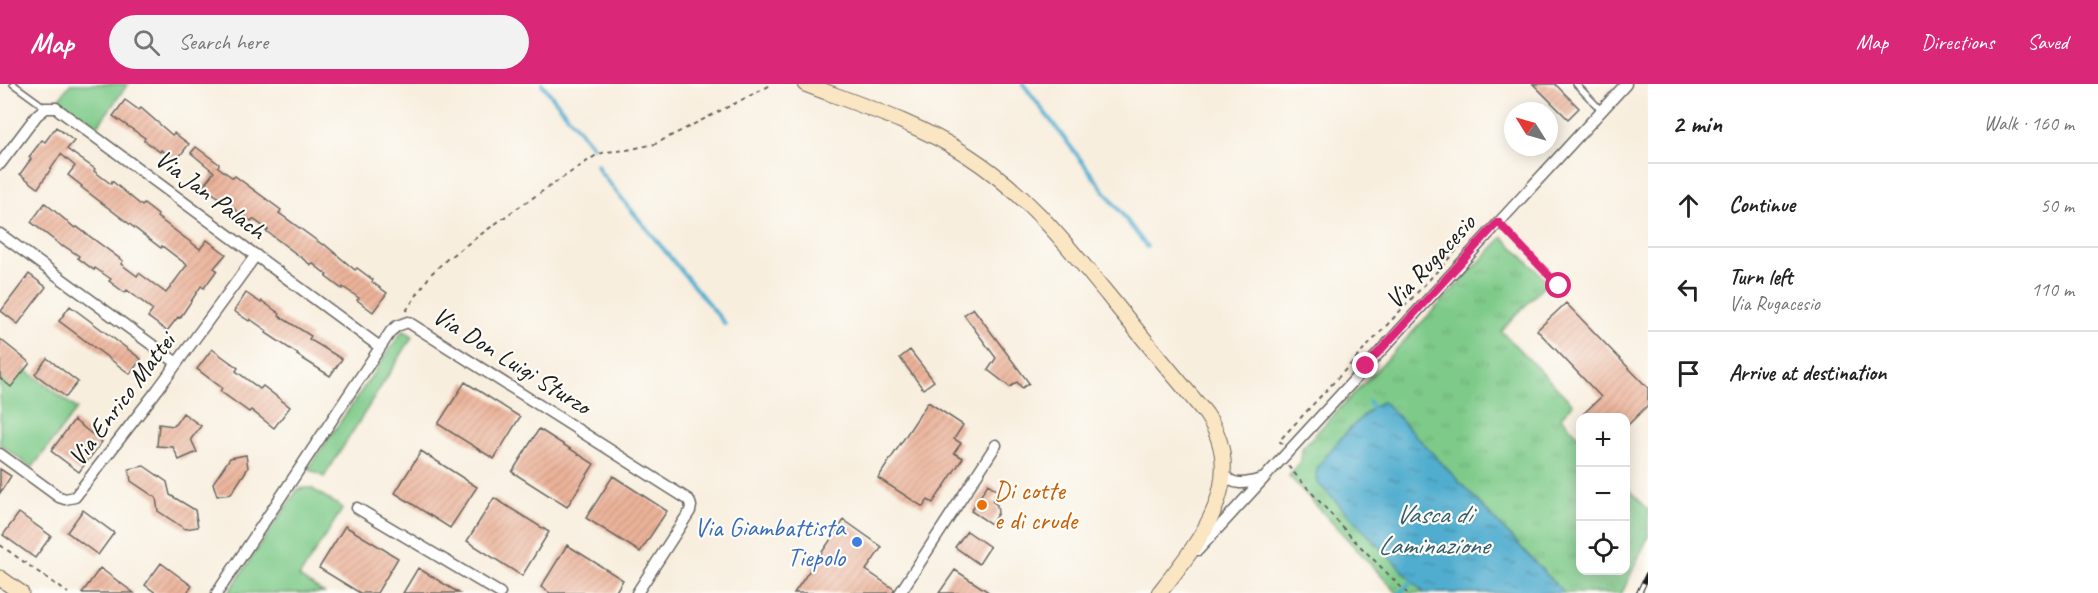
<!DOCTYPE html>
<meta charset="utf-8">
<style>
:root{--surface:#fff;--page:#f2f2f2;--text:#222;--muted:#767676;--line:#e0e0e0;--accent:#db2777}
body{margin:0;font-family:Caveat,sans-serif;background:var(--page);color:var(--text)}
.controls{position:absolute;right:18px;bottom:18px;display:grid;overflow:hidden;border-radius:12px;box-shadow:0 3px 15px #0003}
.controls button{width:54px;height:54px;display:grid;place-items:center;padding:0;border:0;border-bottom:2px solid var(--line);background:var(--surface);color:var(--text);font:30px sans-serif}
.compass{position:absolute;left:1504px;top:18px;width:54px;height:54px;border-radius:50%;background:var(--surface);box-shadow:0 3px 15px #0003;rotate:307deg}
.stop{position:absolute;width:18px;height:18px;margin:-14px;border:4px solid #db2777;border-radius:50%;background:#fff}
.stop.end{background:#db2777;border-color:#fff;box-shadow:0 2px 6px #0008}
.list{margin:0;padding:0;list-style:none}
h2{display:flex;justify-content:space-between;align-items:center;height:78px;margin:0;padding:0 24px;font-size:26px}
h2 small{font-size:20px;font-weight:400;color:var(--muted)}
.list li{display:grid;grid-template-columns:39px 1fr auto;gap:18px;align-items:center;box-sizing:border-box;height:84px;padding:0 24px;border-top:2px solid var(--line)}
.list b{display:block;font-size:22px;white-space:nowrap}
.list p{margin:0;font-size:20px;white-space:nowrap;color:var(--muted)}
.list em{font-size:20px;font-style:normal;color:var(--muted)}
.icon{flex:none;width:33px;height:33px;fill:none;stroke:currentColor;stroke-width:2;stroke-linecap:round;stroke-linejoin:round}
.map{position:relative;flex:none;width:1648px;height:509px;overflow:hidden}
header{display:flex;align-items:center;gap:36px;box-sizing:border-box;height:84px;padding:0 30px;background:var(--accent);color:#fff}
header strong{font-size:28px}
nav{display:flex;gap:33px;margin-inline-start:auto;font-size:21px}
.search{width:420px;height:54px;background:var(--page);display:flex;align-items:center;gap:15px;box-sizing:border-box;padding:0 21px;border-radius:33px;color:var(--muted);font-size:22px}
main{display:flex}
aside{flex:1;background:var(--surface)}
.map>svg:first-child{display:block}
.grass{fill:url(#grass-tufts);stroke:#4d7352;stroke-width:1.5}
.park{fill:#7eca89;stroke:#4d7352;stroke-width:1.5}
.water{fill:url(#water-ripples);stroke:#366476;stroke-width:1.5}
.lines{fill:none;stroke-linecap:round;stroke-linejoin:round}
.stream{stroke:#51adcf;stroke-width:4}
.building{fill:url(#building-hatch)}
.lane-casing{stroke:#696660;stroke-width:8}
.street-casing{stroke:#696660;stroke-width:13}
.secondary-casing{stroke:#696660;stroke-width:17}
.path{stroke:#696660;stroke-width:2;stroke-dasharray:4.5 4.5;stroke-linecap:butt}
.lane{stroke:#fff;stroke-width:5}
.street{stroke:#fff;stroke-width:10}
.secondary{stroke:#fbe6c4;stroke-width:15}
.rail-casing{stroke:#1c1c1c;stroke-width:6}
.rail{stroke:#fdfcf7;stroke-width:4;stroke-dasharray:11;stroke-linecap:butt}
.route{stroke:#db2777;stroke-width:8}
.food-dot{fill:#e8710a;stroke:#fdfcf7;stroke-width:2}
.shop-dot{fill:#3f7fe0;stroke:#fdfcf7;stroke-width:2}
.labels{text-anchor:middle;stroke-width:4.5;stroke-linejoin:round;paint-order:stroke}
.street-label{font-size:26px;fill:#1c1c1c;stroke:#fdfcf7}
.food-label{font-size:26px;fill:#c56008;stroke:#fdfcf7;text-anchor:start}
.shop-label{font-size:26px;fill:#366cbe;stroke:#fdfcf7;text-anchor:end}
.water-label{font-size:27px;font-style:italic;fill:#345d6d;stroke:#fdfcf7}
</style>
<header>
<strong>Map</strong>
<div class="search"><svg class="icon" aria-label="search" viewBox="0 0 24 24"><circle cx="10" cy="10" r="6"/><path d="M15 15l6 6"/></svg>Search here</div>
<nav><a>Map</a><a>Directions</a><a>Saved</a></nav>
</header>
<main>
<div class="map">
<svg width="1648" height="509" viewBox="0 0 1648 509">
<defs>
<pattern id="grass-tufts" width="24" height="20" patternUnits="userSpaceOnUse" patternTransform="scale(1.5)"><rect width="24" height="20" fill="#7eca89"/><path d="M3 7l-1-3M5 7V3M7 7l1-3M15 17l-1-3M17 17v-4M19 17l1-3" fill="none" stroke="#6cad76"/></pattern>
<pattern id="water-ripples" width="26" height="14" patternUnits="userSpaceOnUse" patternTransform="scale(1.5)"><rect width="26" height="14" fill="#51adcf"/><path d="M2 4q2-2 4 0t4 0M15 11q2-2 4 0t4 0" fill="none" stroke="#428ca7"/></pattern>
<pattern id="building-hatch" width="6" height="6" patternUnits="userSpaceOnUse" patternTransform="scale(1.5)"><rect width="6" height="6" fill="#ebb299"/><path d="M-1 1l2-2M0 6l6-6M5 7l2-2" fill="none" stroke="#c99883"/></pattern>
</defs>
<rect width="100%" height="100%" fill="#fdfcf7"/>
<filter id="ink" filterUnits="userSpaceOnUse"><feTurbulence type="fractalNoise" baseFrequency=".0167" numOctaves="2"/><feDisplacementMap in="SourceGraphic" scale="12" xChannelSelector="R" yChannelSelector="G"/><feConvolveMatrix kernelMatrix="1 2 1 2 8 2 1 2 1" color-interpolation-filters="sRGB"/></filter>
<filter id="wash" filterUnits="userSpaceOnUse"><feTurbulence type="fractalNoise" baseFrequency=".008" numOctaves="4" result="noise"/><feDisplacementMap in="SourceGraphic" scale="24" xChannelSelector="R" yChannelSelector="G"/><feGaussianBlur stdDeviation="1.35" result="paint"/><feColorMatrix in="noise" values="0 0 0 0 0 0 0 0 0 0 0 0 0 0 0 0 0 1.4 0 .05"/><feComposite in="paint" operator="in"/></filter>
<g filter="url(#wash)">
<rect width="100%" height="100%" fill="#f8eede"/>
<!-- grass -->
<path class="grass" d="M 1503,153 L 1548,198 L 1501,247 L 1573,320 L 1561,333 L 1580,354 L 1580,486 L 1626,486 L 1626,402 L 1648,425 L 1648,453 L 1622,509 L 1397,509 L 1289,392 L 1301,377 L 1302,364 Z"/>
<!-- park -->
<path class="park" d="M 70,0 L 128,0 L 96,44 L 58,16 Z
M 403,246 L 413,252 L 324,393 L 308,385 Z
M 0,266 L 77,325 L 32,384 L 0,360 Z
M 305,404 L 311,404 L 343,424 L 299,493 L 324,509 L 228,509 L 298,405 Z"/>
<!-- water -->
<path class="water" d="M 1382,318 L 1388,322 L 1564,509 L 1424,509 L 1318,399 C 1317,394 1315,390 1317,386 C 1322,373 1369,322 1382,318 Z"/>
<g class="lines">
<!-- stream -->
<path class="stream" d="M 542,0 L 593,63
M 1023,0 L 1147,163
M 597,81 L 600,88 L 725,240
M 1369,318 L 1372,323
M 1400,509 L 1412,497"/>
</g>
<g id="blocks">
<!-- building -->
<path class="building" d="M 1533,0 L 1555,0 L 1579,24 L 1568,35 Z
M 125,16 L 139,26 L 141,24 L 172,51 L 174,49 L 189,60 L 176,77 L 161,66 L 160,68 L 144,56 L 145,54 L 113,32 Z
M 56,43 L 74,57 L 67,65 L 95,85 L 94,87 L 111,100 L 112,97 L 142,122 L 144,120 L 158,131 L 157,133 L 200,165 L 207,156 L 226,170 L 214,184 L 217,186 L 204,204 L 201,202 L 180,234 L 178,233 L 167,247 L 148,233 L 153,226 L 127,206 L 125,209 L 109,197 L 111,195 L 95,184 L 94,186 L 78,174 L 79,172 L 64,162 L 63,163 L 31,138 L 45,119 L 75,144 L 77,143 L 123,177 L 121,180 L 137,192 L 139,189 L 166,209 L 187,181 L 162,162 L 161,164 L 81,103 L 82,102 L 68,91 L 75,82 L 61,70 L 38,104 L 20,90 L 31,75 L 29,73 L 42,56 L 45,58 Z
M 196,63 L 219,80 L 218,83 L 233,94 L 235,92 L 281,126 L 279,129 L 323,161 L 324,160 L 355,186 L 357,184 L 373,196 L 372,198 L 387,209 L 373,228 L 357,216 L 359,214 L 343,203 L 342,205 L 326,193 L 327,191 L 312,179 L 311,181 L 266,147 L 268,146 L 253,135 L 251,137 L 203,102 L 214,88 L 191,69 Z
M 29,190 L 46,203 L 18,240 L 1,227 Z
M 246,209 L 261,219 L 262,217 L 280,230 L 279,232 L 311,252 L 309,255 L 342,275 L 330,292 L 297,271 L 298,270 L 266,249 L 267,247 L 250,235 L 249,237 L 234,227 Z
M 1566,219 L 1648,304 L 1648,321 L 1626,343 L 1626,333 L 1580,333 L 1601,313 L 1537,246 Z
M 70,222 L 141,275 L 130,290 L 59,237 Z
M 973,224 L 1029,299 L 1022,304 L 1017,298 L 1010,303 L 988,286 L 996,274 L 964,231 Z
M 0,255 L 30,279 L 11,303 L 0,294 Z
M 212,265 L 238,284 L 236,287 L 260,305 L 263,302 L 290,323 L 274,344 L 251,326 L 249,328 L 220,307 L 222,304 L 197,285 Z
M 910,266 L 934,297 L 923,305 L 900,274 Z
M 47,274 L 78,298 L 66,313 L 35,290 Z
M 465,298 L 520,333 L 494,375 L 438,340 Z
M 928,318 L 963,341 L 954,355 L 961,359 L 954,369 L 963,374 L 933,419 L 928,416 L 923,423 L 878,394 Z
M 183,329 L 201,342 L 191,355 L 197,368 L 179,376 L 173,363 L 157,362 L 159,340 L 174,342 Z
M 74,336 L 102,358 L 79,388 L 51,367 Z
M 539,345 L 594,380 L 567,423 L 512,388 Z
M 421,367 L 477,403 L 450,444 L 395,409 Z
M 246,371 L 248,384 L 231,410 L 217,412 L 213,399 L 230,374 Z
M 144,382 L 167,398 L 170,411 L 195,426 L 198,443 L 185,445 L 158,427 L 156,414 L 131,397 L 129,385 Z
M 0,385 L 11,392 L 0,409 Z
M 613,392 L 667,427 L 640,468 L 586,434 Z
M 988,400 L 998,407 L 992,417 L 997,421 L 998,429 L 991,440 L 971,427 Z
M 494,414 L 549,448 L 522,492 L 467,457 Z
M 83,426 L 114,449 L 98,471 L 67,448 Z
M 19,429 L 51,452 L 35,474 L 3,451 Z
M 844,436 L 882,463 L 866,486 L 894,505 L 893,509 L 794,509 Z
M 345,442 L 398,474 L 377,509 L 360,509 L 319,484 Z
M 967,447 L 990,463 L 979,480 L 955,463 Z
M 567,461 L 623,496 L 615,509 L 550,509 L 541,503 Z
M 161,479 L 192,502 L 187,509 L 156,509 L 145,501 Z
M 100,484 L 134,509 L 82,509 Z
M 418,484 L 459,509 L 403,509 Z
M 955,486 L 990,509 L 939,509 Z"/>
</g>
</g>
<g filter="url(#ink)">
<use href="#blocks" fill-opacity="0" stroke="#696660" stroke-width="1.5"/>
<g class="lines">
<!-- lane casing -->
<g class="lane-casing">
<path id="lane" d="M 13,0 L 46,24
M 1576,0 L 1601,26"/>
</g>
<!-- street casing -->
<g class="street-casing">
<path id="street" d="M 0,80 L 37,31 L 46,24 L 56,24 L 380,263
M 0,150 L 177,279
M 0,370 L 59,413 L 65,415 L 75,413 L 158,305 L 256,171
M 1222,388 C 1232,403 1246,400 1261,395
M 357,424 L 500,509
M 1198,466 L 1626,0
M 217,509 L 391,247 L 397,242 L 408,238 L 689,416 L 691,422 L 690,427 L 637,509
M 900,509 L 996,361"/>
</g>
<!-- secondary casing -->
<g class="secondary-casing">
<path id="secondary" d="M 805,0 C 860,21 917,39 967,71 C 1027,110 1063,156 1108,211 C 1140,251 1173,290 1206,330 C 1251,396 1199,458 1159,509
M 0,494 L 21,509"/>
</g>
<!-- path -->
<path class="path" d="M 1507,147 L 1559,202
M 406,227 L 431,190 L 447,175 L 513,127 L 595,72 L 605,68 L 627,66 L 655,60 L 773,0
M 1283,360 L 1279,357 L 1468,154
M 1288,382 L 1353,455 L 1407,509
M 0,461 L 68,509
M 287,508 L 288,509"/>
<!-- lane -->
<use href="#lane" class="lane"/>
<!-- street -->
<use href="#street" class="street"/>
<!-- secondary -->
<use href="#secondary" class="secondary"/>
<!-- rail casing -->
<g class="rail-casing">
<path id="rail" d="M 1639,509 L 1648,490"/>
</g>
<!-- rail -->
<use href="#rail" class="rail"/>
</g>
</g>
<g class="lines" filter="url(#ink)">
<!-- route -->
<path class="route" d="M 1366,282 L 1498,138 L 1559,202"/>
</g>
<!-- markers -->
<circle class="food-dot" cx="982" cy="421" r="6"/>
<circle class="shop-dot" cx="857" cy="458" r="6"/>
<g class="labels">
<!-- street labels -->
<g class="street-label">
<text transform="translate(211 110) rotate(37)" y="9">Via Jan Palach</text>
<text transform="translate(1430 177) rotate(-47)" y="9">Via Rugacesio</text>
<text transform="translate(512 276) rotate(32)" y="9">Via Don Luigi Sturzo</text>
<text transform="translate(121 315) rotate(-53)" y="9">Via Enrico Mattei</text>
</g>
<!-- food labels -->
<g class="food-label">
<text x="994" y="415">Di cotte<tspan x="994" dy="30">e di crude</tspan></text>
</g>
<!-- shop labels -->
<g class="shop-label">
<text x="845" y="452">Via Giambattista<tspan x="845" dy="30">Tiepolo</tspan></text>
</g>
<!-- water labels -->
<g class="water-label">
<text x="1433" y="439">Vasca di<tspan x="1433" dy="31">Laminazione</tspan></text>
</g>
</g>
</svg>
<div class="controls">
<button>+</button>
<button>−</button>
<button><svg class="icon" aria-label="locate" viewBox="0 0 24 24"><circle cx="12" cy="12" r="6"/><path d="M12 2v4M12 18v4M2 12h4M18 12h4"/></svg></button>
</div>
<svg class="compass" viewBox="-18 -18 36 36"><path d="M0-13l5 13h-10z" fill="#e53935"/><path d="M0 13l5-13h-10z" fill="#767676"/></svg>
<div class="stop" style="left:1559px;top:202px"></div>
<div class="stop end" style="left:1366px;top:282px"></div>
</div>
<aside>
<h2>2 min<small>Walk · 160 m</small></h2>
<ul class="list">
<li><svg class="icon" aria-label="ahead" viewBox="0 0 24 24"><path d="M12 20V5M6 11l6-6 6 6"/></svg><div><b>Continue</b></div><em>50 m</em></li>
<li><svg class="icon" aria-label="left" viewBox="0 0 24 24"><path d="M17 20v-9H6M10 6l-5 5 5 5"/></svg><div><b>Turn left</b><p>Via Rugacesio</p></div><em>110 m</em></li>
<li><svg class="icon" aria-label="arrive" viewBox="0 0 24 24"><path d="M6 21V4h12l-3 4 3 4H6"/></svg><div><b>Arrive at destination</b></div></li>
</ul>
</aside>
</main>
